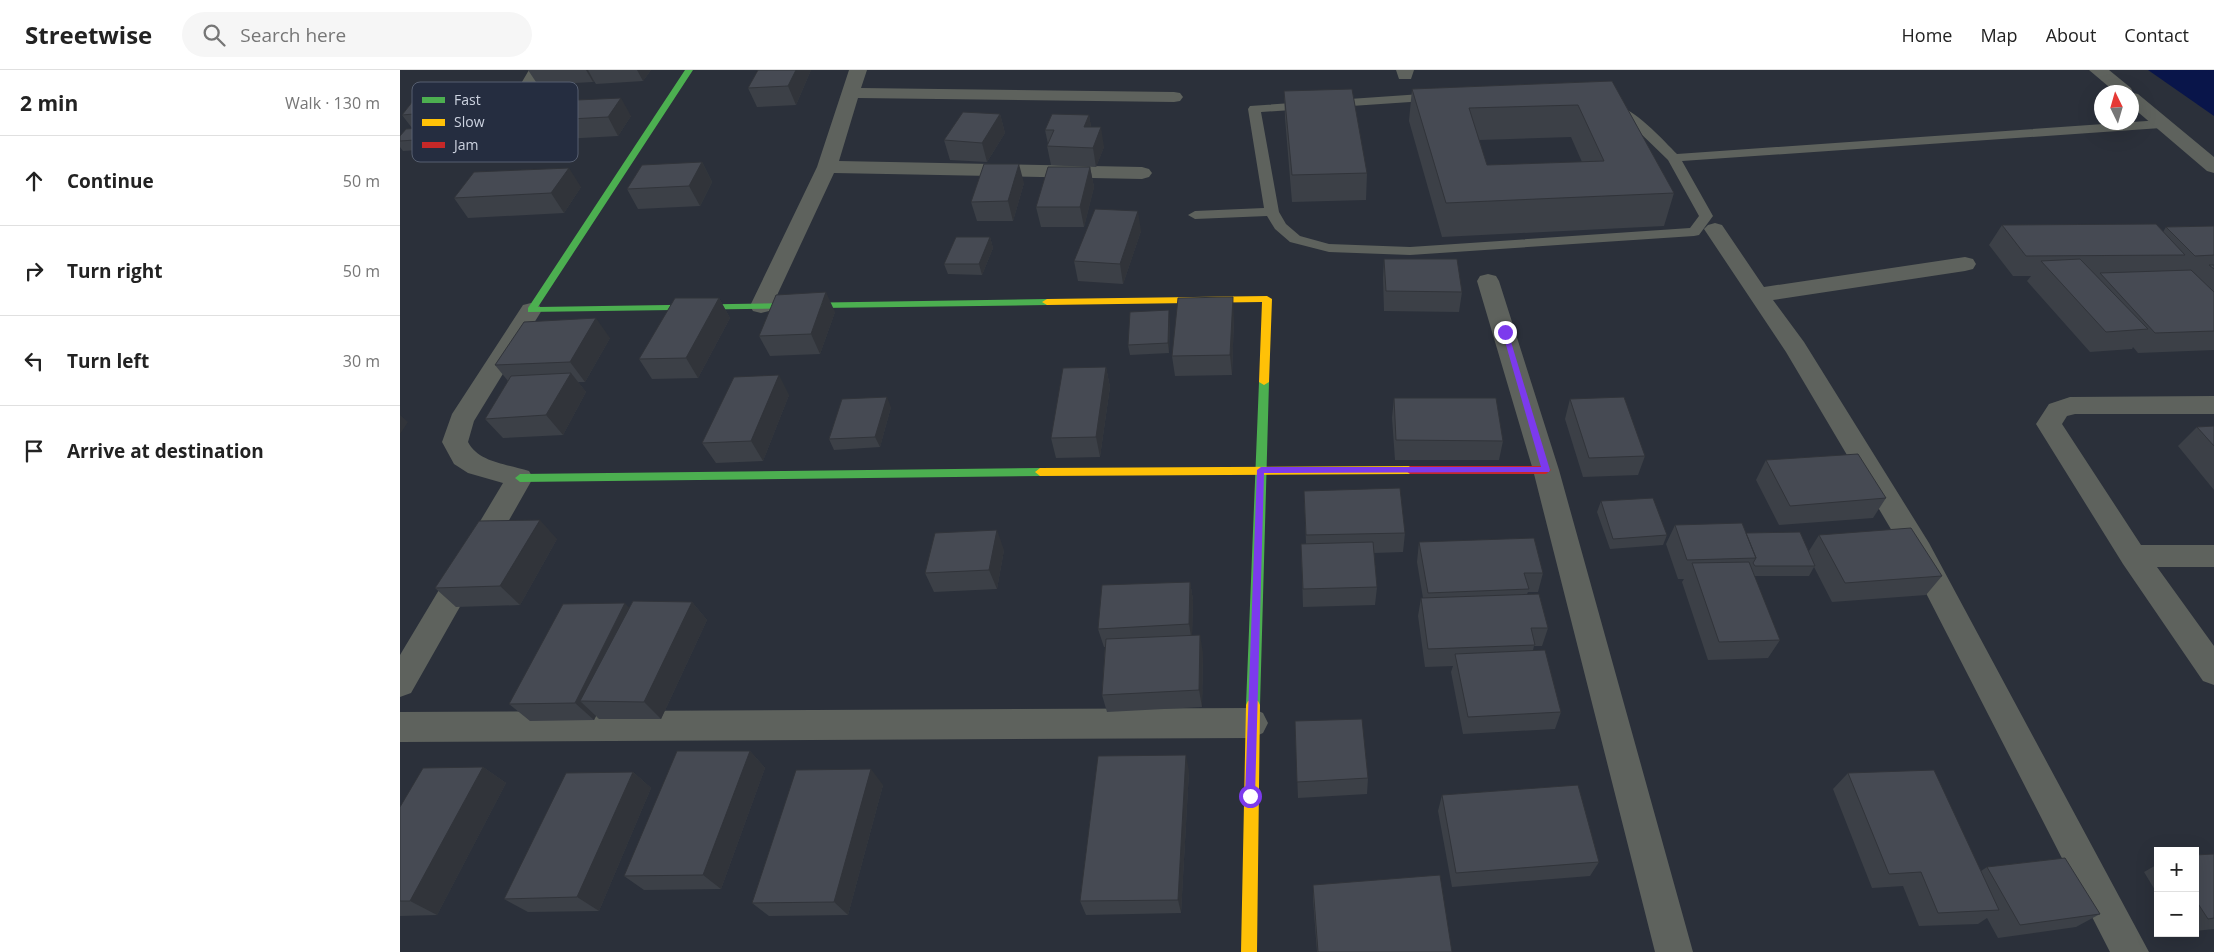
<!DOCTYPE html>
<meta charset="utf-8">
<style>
:root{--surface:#fff;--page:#f6f6f6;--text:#222;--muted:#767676;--line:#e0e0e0}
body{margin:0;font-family:"Open Sans",sans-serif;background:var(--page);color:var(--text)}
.controls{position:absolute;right:15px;bottom:15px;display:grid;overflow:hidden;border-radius:0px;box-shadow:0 5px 20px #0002}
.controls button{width:45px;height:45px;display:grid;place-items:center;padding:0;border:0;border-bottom:1px solid var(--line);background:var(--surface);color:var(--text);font:25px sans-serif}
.compass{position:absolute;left:1694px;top:15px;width:45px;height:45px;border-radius:50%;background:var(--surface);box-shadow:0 5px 20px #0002;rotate:355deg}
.stop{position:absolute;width:15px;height:15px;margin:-11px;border:4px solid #7c3aed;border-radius:50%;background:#fff}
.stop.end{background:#7c3aed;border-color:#fff;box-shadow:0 1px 5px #0008}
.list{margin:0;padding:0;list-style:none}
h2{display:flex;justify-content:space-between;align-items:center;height:65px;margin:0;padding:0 20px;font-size:21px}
h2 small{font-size:16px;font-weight:400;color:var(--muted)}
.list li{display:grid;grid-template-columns:32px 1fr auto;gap:15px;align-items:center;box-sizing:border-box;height:90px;padding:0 20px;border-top:1px solid var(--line)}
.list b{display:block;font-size:19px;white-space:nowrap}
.list em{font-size:16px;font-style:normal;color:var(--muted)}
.icon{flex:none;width:28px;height:28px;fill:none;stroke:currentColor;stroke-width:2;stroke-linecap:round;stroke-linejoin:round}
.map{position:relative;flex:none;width:1814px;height:882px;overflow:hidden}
header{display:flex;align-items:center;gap:30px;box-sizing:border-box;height:70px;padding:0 25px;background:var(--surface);border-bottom:1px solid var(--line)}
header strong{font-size:24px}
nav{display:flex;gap:28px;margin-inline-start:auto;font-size:18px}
.search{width:350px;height:45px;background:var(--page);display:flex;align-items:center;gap:12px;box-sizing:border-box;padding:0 18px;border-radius:28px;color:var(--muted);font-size:19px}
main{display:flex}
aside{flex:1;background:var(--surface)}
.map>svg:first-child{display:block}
.water{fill:#09154a}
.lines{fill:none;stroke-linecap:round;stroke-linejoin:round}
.lane{fill:#5e625d;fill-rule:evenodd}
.street{fill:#5e625d;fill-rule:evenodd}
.fast{fill:#4caf50;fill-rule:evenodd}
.slow{fill:#ffc107;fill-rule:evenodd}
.jam{fill:#c62828;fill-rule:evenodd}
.wall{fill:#3c4047;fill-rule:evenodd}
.shaded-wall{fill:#31343a}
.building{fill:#464a53;stroke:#31343a;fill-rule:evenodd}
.route{fill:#7c3aed}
.key{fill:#252d40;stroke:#575f70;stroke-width:1}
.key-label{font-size:14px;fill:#cdd3e0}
</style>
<header>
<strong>Streetwise</strong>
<div class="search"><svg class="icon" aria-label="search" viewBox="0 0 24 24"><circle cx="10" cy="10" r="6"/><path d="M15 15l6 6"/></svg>Search here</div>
<nav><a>Home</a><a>Map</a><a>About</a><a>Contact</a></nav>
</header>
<main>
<aside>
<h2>2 min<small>Walk · 130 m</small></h2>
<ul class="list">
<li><svg class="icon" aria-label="ahead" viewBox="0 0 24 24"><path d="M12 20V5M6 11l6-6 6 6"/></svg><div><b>Continue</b></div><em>50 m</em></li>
<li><svg class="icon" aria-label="right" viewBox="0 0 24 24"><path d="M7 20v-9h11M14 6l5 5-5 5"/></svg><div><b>Turn right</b></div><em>50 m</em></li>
<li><svg class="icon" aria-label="left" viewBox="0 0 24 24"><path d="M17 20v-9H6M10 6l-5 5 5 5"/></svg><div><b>Turn left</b></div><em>30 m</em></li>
<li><svg class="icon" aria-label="arrive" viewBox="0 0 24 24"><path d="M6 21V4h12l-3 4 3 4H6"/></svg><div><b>Arrive at destination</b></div></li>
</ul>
</aside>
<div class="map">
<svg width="1814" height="882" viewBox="0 0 1814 882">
<rect width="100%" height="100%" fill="#2b303a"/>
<!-- water -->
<path class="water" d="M 1748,0 L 1814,0 L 1814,46 Z"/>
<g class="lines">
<!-- lane -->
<path class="lane" d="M 1036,23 L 1040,24 L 1042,27 L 1040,30 L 861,42 L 879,142 L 886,154 L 900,166 L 929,174 L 1010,177 L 1290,158 L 1299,146 L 1268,90 L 1234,57 L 1210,41 L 1208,38 L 1210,35 C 1228,31 1264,71 1277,84 L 1761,50 L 1767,54 L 1761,58 L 1282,91 L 1313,146 L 1299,165 L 1294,166 L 1010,185 L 929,182 L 890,172 L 875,159 L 867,146 L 795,149 L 788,145 L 795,141 L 864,138 L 848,39 L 850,36 Z"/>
<!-- street -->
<path class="street" d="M 129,0 L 147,0 L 110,63 L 103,65 L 96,63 L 94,59 Z
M 449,0 L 467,0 L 461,18 L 774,22 L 780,23 L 783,27 L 780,31 L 774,32 L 458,28 L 439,91 L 742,97 L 749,99 L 752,103 L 749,107 L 742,109 L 434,103 L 372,236 L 369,241 L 361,243 L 353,241 L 350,236 L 417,97 Z
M 996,0 L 1014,0 L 1011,9 L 999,9 Z
M 1689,0 L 1709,0 L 1731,18 L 1733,23 L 1738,24 L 1814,87 L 1814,103 L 1807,101 L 1732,37 L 1732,22 L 1715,22 Z
M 1315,153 L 1322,155 L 1364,217 L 1565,187 L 1573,189 L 1576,194 L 1573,199 L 1565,201 L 1373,230 L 1404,272 L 1529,473 L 1749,882 L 1710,882 L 1508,488 L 1386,282 L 1304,159 L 1308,155 Z
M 1088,204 L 1096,206 L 1099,211 L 1159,400 L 1293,882 L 1255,882 L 1133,400 L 1077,211 L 1080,206 Z
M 131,233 L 139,235 L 142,240 L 74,351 L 68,372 C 79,393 108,394 129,401 L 133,408 L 11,623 L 0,627 L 0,585 L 103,413 L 68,403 L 54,394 L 42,372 L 52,344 L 123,235 Z
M 1814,326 L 1814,344 L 1675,344 L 1667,346 L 1662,354 L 1741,475 L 1814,475 L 1814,497 L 1757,497 L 1814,576 L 1814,615 L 1803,611 L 1723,494 L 1636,354 L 1649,334 L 1670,327 Z
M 852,638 L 863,643 L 868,653 L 863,663 L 852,668 L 0,672 L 0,642 Z"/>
<!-- fast -->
<path class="fast" d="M 285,0 L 293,0 L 138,237 L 647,229 L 652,232 L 647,235 L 128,242 L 128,238 Z
M 864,309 L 869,312 L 860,635 L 858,639 L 853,641 L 848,639 L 846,635 L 859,312 Z
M 640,398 L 645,402 L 640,406 L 120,412 L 115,408 L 120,404 Z"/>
<!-- slow -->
<path class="slow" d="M 867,226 L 872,229 L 869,312 L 864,315 L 859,312 L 862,232 L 647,235 L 642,232 L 647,229 Z
M 1010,396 L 1015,400 L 1010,404 L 640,406 L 635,402 L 640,398 Z
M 853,629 L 858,631 L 860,635 L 857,882 L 841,882 L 846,635 L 848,631 Z"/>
<!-- jam -->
<path class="jam" d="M 1010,396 L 1146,396 L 1151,400 L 1146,404 L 1010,404 L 1005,400 Z"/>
</g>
<!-- wall -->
<path class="wall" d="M 128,0 L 251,0 L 243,11 L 196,14 L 194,11 L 193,12 L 138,15 Z
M 358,0 L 411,0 L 396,35 L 357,37 L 348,18 Z
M 1212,11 L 1274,123 L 1264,156 L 1042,167 L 1009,51 L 1012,19 ZM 1171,67 L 1182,92 L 1087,95 L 1079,70 Z
M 884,21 L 967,103 L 966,130 L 892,132 L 885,48 Z
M 16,27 L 97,40 L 86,57 L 91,64 L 82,76 L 3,81 L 0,77 L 0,66 L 12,58 L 2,45 Z
M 111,33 L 231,46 L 218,66 L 107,72 L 94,53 Z
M 600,44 L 605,63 L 587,92 L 550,90 L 544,70 Z
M 689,45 L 691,57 L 704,77 L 696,97 L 651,95 L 647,76 L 648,74 L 645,60 Z
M 302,92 L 312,112 L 300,136 L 238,139 L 227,119 Z
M 690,97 L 694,117 L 684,157 L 641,157 L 636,137 Z
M 624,113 L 613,151 L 577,151 L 571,132 Z
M 181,117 L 164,143 L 68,148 L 54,128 Z
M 1602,155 L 1763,162 L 1766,157 L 1814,156 L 1814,280 L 1738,283 L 1733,277 L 1732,279 L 1690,282 L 1627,211 L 1631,206 L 1613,206 L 1589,175 Z
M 741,161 L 723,214 L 678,211 L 674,191 Z
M 590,167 L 593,178 L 582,205 L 548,204 L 544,194 Z
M 984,189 L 1062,222 L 1059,242 L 984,241 L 983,208 Z
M 319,228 L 330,248 L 298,308 L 252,309 L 239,289 Z
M 435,242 L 420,284 L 370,286 L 359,266 Z
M 834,247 L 832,305 L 775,306 L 772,286 Z
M 770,251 L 769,283 L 730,285 L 728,275 Z
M 210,268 L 185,312 L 178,312 L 186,322 L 163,365 L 103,368 L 85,349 L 108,311 L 95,295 Z
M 706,297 L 710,317 L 700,387 L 656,388 L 651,368 Z
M 389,325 L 363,391 L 316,393 L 302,373 Z
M 994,328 L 1103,371 L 1099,390 L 995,390 L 992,348 Z
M 1170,329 L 1245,386 L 1238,405 L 1183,407 L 1165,349 Z
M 491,337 L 480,377 L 434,380 L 429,369 Z
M 1814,356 L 1814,420 L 1778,376 L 1797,357 Z
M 1366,390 L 1486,428 L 1473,448 L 1379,455 L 1356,410 Z
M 904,421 L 1005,463 L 1003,482 L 974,483 L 977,517 L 975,535 L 903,537 L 901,474 L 906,474 Z
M 1201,431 L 1267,465 L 1263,475 L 1210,479 L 1197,442 Z
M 1275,455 L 1409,481 L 1419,465 L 1542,506 L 1526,525 L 1432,532 L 1414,497 L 1409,506 L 1354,506 L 1380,570 L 1368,588 L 1308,590 L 1282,512 L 1284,509 L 1278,509 L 1266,474 Z
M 157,469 L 120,535 L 56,537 L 35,518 Z
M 1019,472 L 1143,503 L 1138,522 L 1128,522 L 1127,524 L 1148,558 L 1142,576 L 1134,576 L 1133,580 L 1161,642 L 1155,659 L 1063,664 L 1051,602 L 1053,596 L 1025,597 L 1018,546 L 1021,528 L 1023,528 L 1017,492 Z
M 604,480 L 597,519 L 534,522 L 525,503 Z
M 790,512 L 793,530 L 792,565 L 803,583 L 802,637 L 707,642 L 702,625 L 705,577 L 704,577 L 698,559 Z
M 292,532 L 307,550 L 261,649 L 199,649 L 196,646 L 194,650 L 130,651 L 109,634 L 229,538 Z
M 895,651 L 968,708 L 967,724 L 898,728 Z
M 350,681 L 365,698 L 321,819 L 244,820 L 224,806 Z
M 83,697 L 106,713 L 37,845 L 0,846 L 0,737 Z
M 789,701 L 781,843 L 686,845 L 680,831 Z
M 233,702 L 251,718 L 199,841 L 128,842 L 104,829 Z
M 1448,703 L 1581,801 L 1587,797 L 1700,844 L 1676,857 L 1598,868 L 1587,848 L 1578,854 L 1519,856 L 1503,816 L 1472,818 L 1433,719 Z
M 483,715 L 448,845 L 369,846 L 352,833 Z
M 1042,725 L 1199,792 L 1190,806 L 1052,817 L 1038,741 Z
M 1814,784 L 1814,859 L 1795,861 L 1795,785 Z
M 1758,794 L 1758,825 L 1744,802 Z
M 913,815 L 1052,882 L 917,882 L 913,829 Z"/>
<!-- shaded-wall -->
<path class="shaded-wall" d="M 186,0 L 188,0 L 194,11 L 193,12 Z
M 237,0 L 251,0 L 243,11 Z
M 396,0 L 411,0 L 396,35 L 388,16 Z
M 85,22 L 97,40 L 86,57 L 91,64 L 82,76 L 75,66 L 83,55 L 72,39 Z
M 221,28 L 231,46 L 218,66 L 208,47 Z
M 600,44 L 605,63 L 587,92 L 582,73 Z
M 689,45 L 692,64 L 684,57 Z
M 701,57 L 704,77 L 696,97 L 693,78 Z
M 302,92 L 312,112 L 300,136 L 289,116 Z
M 619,94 L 624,113 L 613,151 L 608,131 Z
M 690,97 L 694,117 L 684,157 L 680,137 Z
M 169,98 L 181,117 L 164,143 L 151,123 Z
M 738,141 L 741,161 L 723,214 L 720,194 Z
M 590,167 L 593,178 L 582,205 L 579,194 Z
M 426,222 L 435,242 L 420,284 L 411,264 Z
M 833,227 L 834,247 L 832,305 L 830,285 Z
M 319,228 L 330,248 L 298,308 L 286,288 Z
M 769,240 L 770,251 L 769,283 L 768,273 Z
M 196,248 L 210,268 L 185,312 L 170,292 Z
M 706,297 L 710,317 L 700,387 L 696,367 Z
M 171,303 L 186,322 L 163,365 L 146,345 Z
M 379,305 L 389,325 L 363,391 L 351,371 Z
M 487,327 L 491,337 L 480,377 L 475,367 Z
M 0,345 L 8,352 L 0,364 Z
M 140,450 L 157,469 L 120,535 L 100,516 Z
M 597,460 L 604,480 L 597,519 L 589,500 Z
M 790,512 L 793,530 L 792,573 L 789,554 Z
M 292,532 L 307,550 L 261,649 L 244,632 Z
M 225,533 L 242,552 L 180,631 L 196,646 L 194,650 L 175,633 Z
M 800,565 L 803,583 L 802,637 L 799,620 Z
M 350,681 L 365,698 L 321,819 L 303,805 Z
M 786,685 L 789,701 L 781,843 L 778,830 Z
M 83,697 L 106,713 L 37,845 L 10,831 Z
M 471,699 L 483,715 L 448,845 L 434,832 Z
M 233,702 L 251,718 L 199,841 L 177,827 Z"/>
<!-- building -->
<path class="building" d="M 358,0 L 396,0 L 388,16 L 348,18 Z
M 1212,11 L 1274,123 L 1046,133 L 1012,19 ZM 1178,35 L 1204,91 L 1087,95 L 1069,38 Z
M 952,19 L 967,103 L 892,105 L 884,21 Z
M 85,22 L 72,39 L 2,45 L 16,27 Z
M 221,28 L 208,47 L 94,53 L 111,33 Z
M 563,42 L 600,44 L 582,73 L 544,70 Z
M 652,44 L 689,45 L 684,57 L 701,57 L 693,78 L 647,76 L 654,60 L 645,60 Z
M 84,54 L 75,66 L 0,71 L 0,66 L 6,59 Z
M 302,92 L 289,116 L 227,119 L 242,95 Z
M 584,94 L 619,94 L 608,131 L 571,132 Z
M 648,97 L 690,97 L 680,137 L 636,137 Z
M 169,98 L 151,123 L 54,128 L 74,102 Z
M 695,139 L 738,141 L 720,194 L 674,191 Z
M 1756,154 L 1785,185 L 1626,186 L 1602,155 Z
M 1814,156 L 1814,185 L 1795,186 L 1766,157 Z
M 556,167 L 590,167 L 579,194 L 544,194 Z
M 984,189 L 1057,189 L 1062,222 L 986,221 Z
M 1680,189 L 1748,259 L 1706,262 L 1641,191 Z
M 1809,195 L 1814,195 L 1814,199 Z
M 1791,200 L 1814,222 L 1814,261 L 1755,263 L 1700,203 Z
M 426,222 L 411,264 L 359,266 L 376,225 Z
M 833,227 L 830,285 L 772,286 L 778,228 Z
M 275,228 L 319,228 L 286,288 L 239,289 Z
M 769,240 L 768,273 L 728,275 L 730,242 Z
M 196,248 L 170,292 L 95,295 L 124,252 Z
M 706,297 L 696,367 L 651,368 L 663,298 Z
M 171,303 L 146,345 L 85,349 L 111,306 Z
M 379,305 L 351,371 L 302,373 L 334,307 Z
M 487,327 L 475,367 L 429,369 L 442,329 Z
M 1224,327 L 1245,386 L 1189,388 L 1170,329 Z
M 994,328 L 1096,328 L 1103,371 L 996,370 Z
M 1814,356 L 1814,376 L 1797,357 Z
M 1458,384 L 1486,428 L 1390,436 L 1366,390 Z
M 1000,418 L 1005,463 L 906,465 L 904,421 Z
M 1253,428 L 1267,465 L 1213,469 L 1201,431 Z
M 140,450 L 100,516 L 35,518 L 79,451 Z
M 1342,453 L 1356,488 L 1287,490 L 1275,455 Z
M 1511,458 L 1542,506 L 1445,513 L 1419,465 Z
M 597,460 L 589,500 L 525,503 L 535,463 Z
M 1400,462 L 1415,496 L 1355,496 L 1353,493 L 1356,488 L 1346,463 Z
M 1134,468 L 1143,503 L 1124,503 L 1129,519 L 1028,523 L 1019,472 Z
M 973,472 L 977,517 L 903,519 L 901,474 Z
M 1349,492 L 1380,570 L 1319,572 L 1292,493 Z
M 790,512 L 789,554 L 698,559 L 702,515 Z
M 1139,524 L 1148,558 L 1131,558 L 1135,575 L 1028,579 L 1021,528 Z
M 233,531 L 292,532 L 244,632 L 180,631 Z
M 225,533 L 175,633 L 109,634 L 163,534 Z
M 800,565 L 799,620 L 702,625 L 706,569 Z
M 1145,580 L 1161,642 L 1068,647 L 1055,584 Z
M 962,649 L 968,708 L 897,712 L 895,651 Z
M 277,681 L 350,681 L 303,805 L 224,806 Z
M 786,685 L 778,830 L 680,831 L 698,686 Z
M 83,697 L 10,831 L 0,831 L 0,737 L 23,698 Z
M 471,699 L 434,832 L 352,833 L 396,700 Z
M 1534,700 L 1599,840 L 1538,843 L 1521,802 L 1489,804 L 1448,703 Z
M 233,702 L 177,827 L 104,829 L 166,703 Z
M 1178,715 L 1199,792 L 1056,803 L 1042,725 Z
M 1814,784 L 1814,848 L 1808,849 L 1795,829 L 1795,785 Z
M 1665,788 L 1700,844 L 1620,855 L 1587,797 Z
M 1040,805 L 1052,882 L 918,882 L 913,815 Z"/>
<!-- route -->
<path class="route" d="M 1102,261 L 1108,262 L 1150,400 L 1149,402 L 864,403 L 855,726 L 854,729 L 847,729 L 845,726 L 857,400 L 861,397 L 1141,397 Z"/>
<!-- legend -->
<rect x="12" y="12" width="166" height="80" rx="8" class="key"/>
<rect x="22" y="27" width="23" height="6" fill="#4caf50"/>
<rect x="22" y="49" width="23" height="7" fill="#ffc107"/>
<rect x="22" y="72" width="23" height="6" fill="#c62828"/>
<g class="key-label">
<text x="54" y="35">Fast</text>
<text x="54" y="57">Slow</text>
<text x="54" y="80">Jam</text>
</g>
</svg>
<div class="controls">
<button>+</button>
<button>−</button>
</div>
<svg class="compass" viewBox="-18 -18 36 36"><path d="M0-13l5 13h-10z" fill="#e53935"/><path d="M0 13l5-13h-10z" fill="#767676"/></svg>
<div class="stop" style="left:850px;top:726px"></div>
<div class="stop end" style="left:1105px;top:262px"></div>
</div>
</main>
